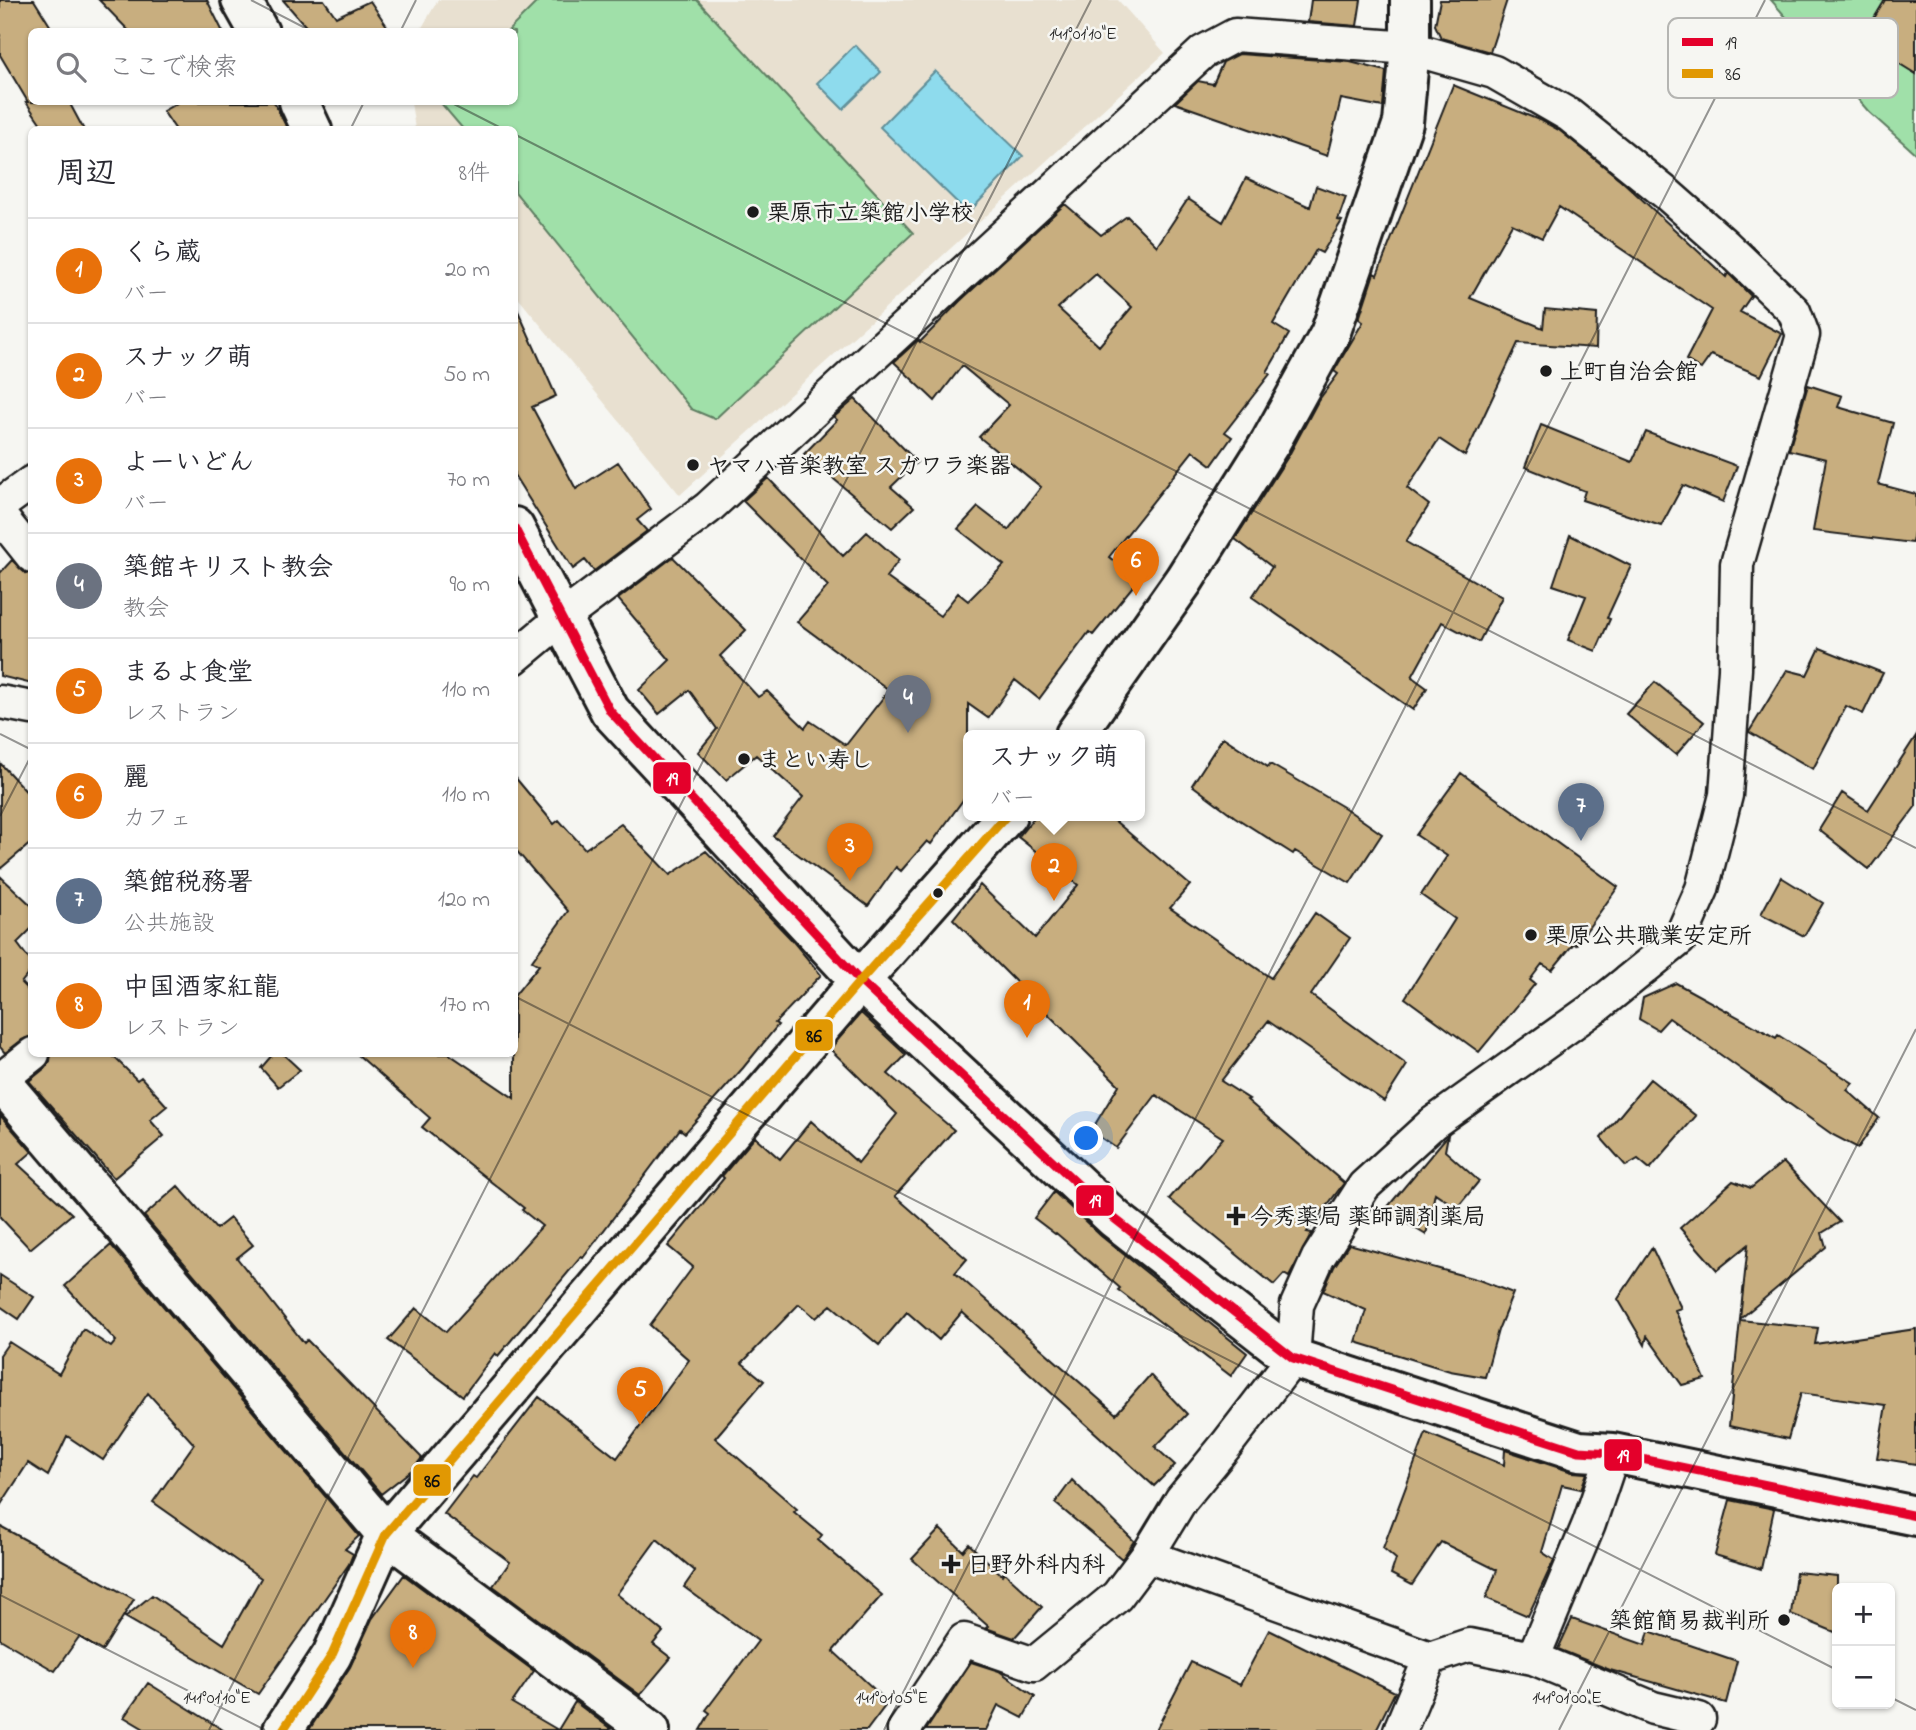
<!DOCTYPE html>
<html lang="ja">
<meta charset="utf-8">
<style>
:root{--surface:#fff;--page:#f7f7f7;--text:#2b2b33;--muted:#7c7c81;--line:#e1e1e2;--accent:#1a73e8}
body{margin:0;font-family:"Indie Flower","Klee One",sans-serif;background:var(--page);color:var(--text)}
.controls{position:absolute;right:21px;bottom:21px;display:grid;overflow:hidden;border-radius:10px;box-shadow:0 2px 5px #0004}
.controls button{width:63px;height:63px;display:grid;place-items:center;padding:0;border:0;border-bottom:2px solid var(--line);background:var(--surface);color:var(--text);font:35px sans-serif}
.you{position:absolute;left:1087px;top:1139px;width:24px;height:24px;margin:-18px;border:5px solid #fff;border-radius:50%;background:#1a73e8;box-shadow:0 0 0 10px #1a73e833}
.badge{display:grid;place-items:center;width:46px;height:46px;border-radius:50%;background:var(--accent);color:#fff;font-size:23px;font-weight:700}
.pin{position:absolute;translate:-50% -58px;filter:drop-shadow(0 2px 4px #0008)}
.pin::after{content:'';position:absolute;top:37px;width:24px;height:21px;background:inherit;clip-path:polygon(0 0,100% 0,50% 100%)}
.popup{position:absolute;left:963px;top:730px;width:182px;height:91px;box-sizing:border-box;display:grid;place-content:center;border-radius:10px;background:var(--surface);filter:drop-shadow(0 2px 5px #0005);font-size:23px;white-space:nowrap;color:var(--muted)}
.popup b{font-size:26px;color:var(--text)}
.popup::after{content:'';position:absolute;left:50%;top:100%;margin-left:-14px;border:14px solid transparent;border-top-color:var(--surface)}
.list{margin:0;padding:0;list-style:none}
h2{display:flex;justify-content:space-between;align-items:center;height:91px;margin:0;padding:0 28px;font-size:30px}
h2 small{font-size:23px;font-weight:400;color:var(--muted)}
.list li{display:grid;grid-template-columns:46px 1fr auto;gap:21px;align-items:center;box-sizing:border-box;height:105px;padding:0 28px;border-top:2px solid var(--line)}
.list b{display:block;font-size:26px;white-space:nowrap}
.list p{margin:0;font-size:23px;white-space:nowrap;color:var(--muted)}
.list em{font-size:23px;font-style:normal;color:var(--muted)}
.icon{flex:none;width:38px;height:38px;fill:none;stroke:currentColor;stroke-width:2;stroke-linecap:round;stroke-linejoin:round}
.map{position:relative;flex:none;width:1916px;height:1730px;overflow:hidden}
.search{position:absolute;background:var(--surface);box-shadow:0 2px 5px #0004;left:28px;top:28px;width:490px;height:77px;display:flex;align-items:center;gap:18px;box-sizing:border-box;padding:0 24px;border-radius:10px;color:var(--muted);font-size:26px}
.panel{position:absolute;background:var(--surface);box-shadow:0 2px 5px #0004;left:28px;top:126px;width:490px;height:931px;border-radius:10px}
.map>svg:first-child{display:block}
.built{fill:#e8e0d0}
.green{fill:#a0e0a9;stroke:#5e7e62;stroke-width:2}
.water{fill:#8edbed;stroke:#608f99;stroke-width:2}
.building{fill:#c8ae7f;stroke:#1c1c1c;stroke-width:2;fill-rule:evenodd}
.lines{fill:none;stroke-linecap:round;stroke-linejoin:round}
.minor-casing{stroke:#1c1c1c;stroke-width:37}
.tertiary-casing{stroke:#1c1c1c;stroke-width:44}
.minor{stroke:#f6f6f2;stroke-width:32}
.tertiary{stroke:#f6f6f2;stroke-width:38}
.bus-1-casing{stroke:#f6f6f2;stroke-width:14}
.bus-2-casing{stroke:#f6f6f2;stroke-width:14}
.bus-1{stroke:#e4002b;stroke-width:9}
.bus-2{stroke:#e19803;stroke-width:9}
.ticks{fill:none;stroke:#1c1c1c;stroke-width:2;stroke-opacity:0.45}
.poi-dot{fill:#1c1c1c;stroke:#f6f6f2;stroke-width:2.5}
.labels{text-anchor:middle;stroke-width:5;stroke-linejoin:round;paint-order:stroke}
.poi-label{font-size:23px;font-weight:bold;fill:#1c1c1c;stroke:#f6f6f2;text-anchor:start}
.key{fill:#f6f6f2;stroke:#b5b5b2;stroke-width:2}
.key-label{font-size:19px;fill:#1c1c1c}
.ticks-label{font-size:18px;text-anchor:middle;fill:#1c1c1c;stroke:#f6f6f2;stroke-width:5;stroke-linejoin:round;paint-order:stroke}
.line-badge{stroke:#f6f6f2;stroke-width:2.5}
.badge-label{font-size:19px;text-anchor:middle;font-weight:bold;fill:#fff}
.pale-badge-label{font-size:19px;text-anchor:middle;font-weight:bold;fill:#111}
</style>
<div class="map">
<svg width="1916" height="1730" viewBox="0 0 1916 1730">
<rect width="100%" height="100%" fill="#f6f6f2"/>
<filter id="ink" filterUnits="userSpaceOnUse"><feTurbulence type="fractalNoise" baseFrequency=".0143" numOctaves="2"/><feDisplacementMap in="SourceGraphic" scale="14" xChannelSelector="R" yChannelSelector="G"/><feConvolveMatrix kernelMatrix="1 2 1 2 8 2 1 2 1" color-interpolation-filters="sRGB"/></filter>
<g filter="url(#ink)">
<!-- built -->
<path class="built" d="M 438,0 L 1118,0 L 1165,53 L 680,495 L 515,294 L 514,130 L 415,129 L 411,102 L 514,102 L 514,32 L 420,31 Z"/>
<!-- green -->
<path class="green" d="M 539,0 L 697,0 L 913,233 L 715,419 L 691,409 L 515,192 L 514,130 L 463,129 L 440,102 L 514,102 L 514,32 L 508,31 Z
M 1771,0 L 1916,0 L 1916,154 L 1869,112 Z"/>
<!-- water -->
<path class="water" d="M 855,45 L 881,72 L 843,109 L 817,83 Z
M 935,71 L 1023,156 L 968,213 L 880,127 Z"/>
<!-- building -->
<path class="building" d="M 0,0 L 34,0 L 54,32 L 32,32 L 32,102 L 69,102 L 84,130 L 45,130 L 26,102 L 28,102 L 0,55 Z
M 99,0 L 207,0 L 223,32 L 130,32 Z
M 283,0 L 324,0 L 336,17 L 370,1 L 391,32 L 305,32 L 309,30 Z
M 1311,0 L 1361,0 L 1357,26 L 1308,22 Z
M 1440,0 L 1507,0 L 1490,52 L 1441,38 L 1435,25 Z
M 1885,0 L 1916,0 L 1916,74 L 1861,40 Z
M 1239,54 L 1350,62 L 1386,71 L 1383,107 L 1341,99 L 1327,156 L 1175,103 L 1198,81 L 1213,84 L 1223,62 Z
M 1453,85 L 1544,122 L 1559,130 L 1621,180 L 1726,277 L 1728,273 L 1751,296 L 1740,312 L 1782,334 L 1761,376 L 1711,355 L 1701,369 L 1686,360 L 1712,310 L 1559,207 L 1542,238 L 1512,224 L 1470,298 L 1543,328 L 1545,309 L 1597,314 L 1596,348 L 1518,343 L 1465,456 L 1439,439 L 1407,488 L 1429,505 L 1406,542 L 1502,597 L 1479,642 L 1442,622 L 1412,677 L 1427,688 L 1413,710 L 1252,597 L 1272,567 L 1235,539 L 1289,455 L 1318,401 L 1338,374 L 1334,371 L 1363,322 L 1359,319 L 1374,273 L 1377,275 Z
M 179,102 L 274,102 L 288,130 L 176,130 L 163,111 Z
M 1246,178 L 1310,207 L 1316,186 L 1346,197 L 1338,220 L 1342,221 L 1322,253 L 1316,250 L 1273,324 L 1289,334 L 1267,372 L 1270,374 L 1225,432 L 1232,437 L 1212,465 L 1193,451 L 1109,557 L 1138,580 L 1093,635 L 1089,632 L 1039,699 L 1015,680 L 988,718 L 968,704 L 968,793 L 931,844 L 927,841 L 901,871 L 896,867 L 868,906 L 773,836 L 803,797 L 756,755 L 726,780 L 698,752 L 717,729 L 689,690 L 659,714 L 639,690 L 670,660 L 618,599 L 673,557 L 746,630 L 720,656 L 758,697 L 767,691 L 805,728 L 810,721 L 846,745 L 889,690 L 797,622 L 828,586 L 743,501 L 768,478 L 843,556 L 867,532 L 899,560 L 886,577 L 940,616 L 958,593 L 968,601 L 1004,565 L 958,529 L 978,507 L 1008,530 L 1041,487 L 979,437 L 1009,405 L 962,366 L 935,401 L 894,362 L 918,340 L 920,342 L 960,301 L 1065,204 L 1101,235 L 1127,216 L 1157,246 L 1188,199 L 1223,222 ZM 1096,274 L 1132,307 L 1099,346 L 1058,308 Z
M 514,302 L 556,396 L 532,407 L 576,489 L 618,462 L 651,509 L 637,520 L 647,531 L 594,571 L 585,560 L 573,569 L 514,475 Z
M 1808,385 L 1842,396 L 1838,407 L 1893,423 L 1878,484 L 1916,494 L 1916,520 L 1912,543 L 1813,531 L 1826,459 L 1789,450 Z
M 855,399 L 917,462 L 891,487 L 914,507 L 892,528 L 804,454 L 837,420 L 834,417 Z
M 1541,425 L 1632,462 L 1646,432 L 1737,466 L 1723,502 L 1683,485 L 1661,526 L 1582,500 L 1585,491 L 1525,467 Z
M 1570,535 L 1631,566 L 1607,618 L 1610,619 L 1596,651 L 1568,640 L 1586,596 L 1553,585 Z
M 12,560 L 25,573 L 32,574 L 32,684 L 0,676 L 0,573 Z
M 1820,648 L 1883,673 L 1863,714 L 1846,706 L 1813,769 L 1749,732 L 1787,670 L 1807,675 Z
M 1655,682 L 1704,722 L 1676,755 L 1626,714 Z
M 1916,736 L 1916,806 L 1869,869 L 1819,830 L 1842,793 L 1868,810 Z
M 1223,737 L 1268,767 L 1270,764 L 1345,808 L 1382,834 L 1350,883 L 1295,851 L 1293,854 L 1235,817 L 1192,785 Z
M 0,763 L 32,798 L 32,842 L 0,869 Z
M 1461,773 L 1618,887 L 1576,945 L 1574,943 L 1552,970 L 1542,964 L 1530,980 L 1535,984 L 1479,1052 L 1405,998 L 1455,919 L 1421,895 L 1447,856 L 1416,835 Z
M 514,776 L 554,824 L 559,820 L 585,849 L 621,824 L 670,875 L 706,851 L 791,939 L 821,975 L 775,1023 L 778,1025 L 743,1068 L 685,1133 L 680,1129 L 583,1258 L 581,1257 L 498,1356 L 495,1353 L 463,1396 L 388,1340 L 416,1308 L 446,1332 L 542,1226 L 522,1210 L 524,1208 L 422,1127 L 430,1118 L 357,1054 L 449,1054 L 514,1098 L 514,996 L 539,965 L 532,961 L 568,911 L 514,848 Z
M 1036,815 L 1108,815 L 1190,885 L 1170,908 L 1271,978 L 1315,913 L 1350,938 L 1311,995 L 1407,1065 L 1384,1101 L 1268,1021 L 1221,1081 L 1249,1099 L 1247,1100 L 1344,1183 L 1307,1232 L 1312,1233 L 1289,1277 L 1284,1274 L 1274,1285 L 1169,1199 L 1223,1138 L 1156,1095 L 1116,1148 L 1091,1131 L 1119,1085 L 953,919 L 980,885 L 1035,938 L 1078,885 L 1018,837 Z
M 0,876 L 32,906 L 32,928 L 17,943 L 32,963 L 32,969 L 21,983 L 32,994 L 32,1036 L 22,1040 L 5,1053 L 0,1047 Z
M 1781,877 L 1823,903 L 1804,936 L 1761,914 Z
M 1676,983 L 1776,1038 L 1778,1035 L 1853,1083 L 1847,1090 L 1879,1118 L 1858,1148 L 1833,1135 L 1669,1018 L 1658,1030 L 1639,1019 L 1643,998 Z
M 861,1013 L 906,1055 L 888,1074 L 954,1130 L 895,1196 L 967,1259 L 955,1273 L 1116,1414 L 1150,1375 L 1187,1414 L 1155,1447 L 1175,1465 L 1154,1486 L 962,1312 L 939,1340 L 907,1312 L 879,1345 L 831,1305 L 816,1318 L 799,1304 L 742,1363 L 764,1381 L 715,1438 L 797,1509 L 794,1512 L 822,1535 L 818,1540 L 882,1595 L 833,1651 L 888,1702 L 867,1730 L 700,1730 L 710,1713 L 706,1710 L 758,1641 L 684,1587 L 695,1571 L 657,1539 L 617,1594 L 663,1632 L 653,1644 L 671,1658 L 640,1695 L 493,1586 L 510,1562 L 444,1514 L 473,1476 L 476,1478 L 539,1397 L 617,1458 L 689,1360 L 650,1325 L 693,1267 L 668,1246 L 724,1178 L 722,1176 L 755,1137 L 780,1159 L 811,1121 L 858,1163 L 897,1114 L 830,1049 Z
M 51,1054 L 111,1054 L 137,1080 L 141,1077 L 167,1106 L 150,1120 L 164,1136 L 114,1178 L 29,1081 L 45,1068 L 50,1061 Z
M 273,1054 L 283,1054 L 300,1070 L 278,1087 L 261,1068 Z
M 1650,1079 L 1696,1116 L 1650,1169 L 1638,1159 L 1626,1166 L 1601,1138 Z
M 0,1115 L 32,1152 L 18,1164 L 72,1214 L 30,1249 L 0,1217 Z
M 1448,1135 L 1445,1151 L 1479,1181 L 1457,1208 L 1435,1193 L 1426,1235 L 1385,1210 Z
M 1783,1162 L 1840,1222 L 1822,1233 L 1826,1247 L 1740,1319 L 1748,1245 L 1717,1270 L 1680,1228 L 1733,1181 L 1751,1188 Z
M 178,1186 L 216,1229 L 230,1218 L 253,1245 L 237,1258 L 304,1343 L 307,1340 L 422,1458 L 413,1469 L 381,1494 L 144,1216 Z
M 1054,1192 L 1101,1236 L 1247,1353 L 1231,1376 L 1118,1290 L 1120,1288 L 1056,1233 L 1055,1234 L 1034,1218 Z
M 1349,1244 L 1479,1280 L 1513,1293 L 1498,1330 L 1485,1377 L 1450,1371 L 1356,1342 L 1366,1310 L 1323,1291 L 1334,1267 Z
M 111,1245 L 359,1536 L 345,1549 L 353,1554 L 349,1564 L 258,1694 L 125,1617 L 152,1595 L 224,1644 L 261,1578 L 153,1502 L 194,1444 L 148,1393 L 103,1460 L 67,1436 L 48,1476 L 28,1463 L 0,1506 L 0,1355 L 9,1342 L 59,1374 L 83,1329 L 111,1347 L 116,1341 L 65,1286 Z
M 1652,1248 L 1681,1308 L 1675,1310 L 1705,1379 L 1682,1385 L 1647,1336 L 1645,1345 L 1618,1299 Z
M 0,1275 L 34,1297 L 19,1319 L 0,1306 Z
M 1740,1320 L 1818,1328 L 1815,1344 L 1916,1329 L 1916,1464 L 1877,1458 L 1886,1405 L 1801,1393 L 1788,1439 L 1729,1426 Z
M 1426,1433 L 1504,1465 L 1505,1450 L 1572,1472 L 1587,1473 L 1581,1489 L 1562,1485 L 1542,1552 L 1554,1560 L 1528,1616 L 1486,1598 L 1497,1570 L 1441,1542 L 1412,1585 L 1391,1574 L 1396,1559 L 1383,1548 Z
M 1072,1480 L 1134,1541 L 1122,1559 L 1055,1503 Z
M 1730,1500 L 1774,1509 L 1761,1569 L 1715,1555 Z
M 0,1526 L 134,1599 L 102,1651 L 79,1637 L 55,1671 L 0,1639 Z
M 940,1529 L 963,1551 L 969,1544 L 1002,1575 L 1004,1572 L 1042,1607 L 1014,1638 L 986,1628 L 988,1626 L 912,1559 Z
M 1796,1572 L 1837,1576 L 1837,1633 L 1791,1614 Z
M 404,1575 L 534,1671 L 512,1703 L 558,1730 L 575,1702 L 611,1729 L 610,1730 L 309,1730 L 350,1667 L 372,1619 Z
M 1572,1619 L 1645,1645 L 1649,1631 L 1737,1661 L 1726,1703 L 1610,1670 L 1558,1649 Z
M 1269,1630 L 1395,1692 L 1376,1730 L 1156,1730 L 1191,1662 L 1240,1685 Z
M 971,1662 L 999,1671 L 1035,1696 L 1023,1718 L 998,1705 L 986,1730 L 926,1730 Z
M 148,1683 L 223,1730 L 146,1730 L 124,1717 Z"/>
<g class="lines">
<!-- minor casing -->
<g class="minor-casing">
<path id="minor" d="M 0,505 L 32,482
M 0,516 L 32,556
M 514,658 L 562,618 L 708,508 L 1203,52 L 1235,35 L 1410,48 L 1494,72 L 1569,115 L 1667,194 L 1726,246 L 1794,311 L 1803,335 L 1737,564 L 1735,669 L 1726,795 L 1702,889 L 1680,939 L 1597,1006 L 1433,1123 L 1364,1186 L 1318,1258 L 1297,1305 L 1293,1358 L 1227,1444 L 1181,1500 L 1147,1556 L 1117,1596 L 1034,1664 L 964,1640 L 904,1730
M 0,702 L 32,708
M 0,1080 L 33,1054
M 1147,1556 L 1430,1658
M 1533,1658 L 1589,1524 L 1613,1453
M 1400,1730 L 1430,1658 L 1469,1645 L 1533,1658 L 1653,1708 L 1699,1719"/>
</g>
<!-- tertiary casing -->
<g class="tertiary-casing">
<path id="tertiary" d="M 241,0 L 259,32
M 299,102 L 312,130
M 514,527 L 610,711 L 860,981 L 1115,1219 L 1293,1358 L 1579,1451 L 1613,1453 L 1916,1516
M 1075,735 L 1184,580 L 1270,443 L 1330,334 L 1403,123 L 1410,48 L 1410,0
M 0,1081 L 386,1534 L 650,1730
M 283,1730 L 332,1655 L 386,1534 L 860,981 L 1007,815"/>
</g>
<!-- minor -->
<use href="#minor" class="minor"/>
<!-- tertiary -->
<use href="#tertiary" class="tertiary"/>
<!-- bus-1 casing -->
<g class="bus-1-casing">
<path id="bus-1" d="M 514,527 L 610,711 L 860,981 L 1115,1219 L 1293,1358 L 1579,1451 L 1613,1453 L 1916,1516"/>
</g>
<!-- bus-2 casing -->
<g class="bus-2-casing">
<path id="bus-2" d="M 283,1730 L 332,1655 L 386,1534 L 860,981 L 1007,815"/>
</g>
<!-- bus-1 -->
<use href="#bus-1" class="bus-1"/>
<!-- bus-2 -->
<use href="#bus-2" class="bus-2"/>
</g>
</g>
<!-- ticks -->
<path class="ticks" d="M 251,0 L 313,32M 400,32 L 416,0M 450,102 L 505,130M 350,130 L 364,102M 514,134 L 1916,848M 0,734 L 32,750M 0,816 L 32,754M 514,996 L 1837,1670M 0,1595 L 265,1730M 1890,1697 L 1916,1710M 209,1730 L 1091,0M 884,1730 L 1765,0M 1559,1730 L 1916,1029"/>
<!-- markers -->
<g class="poi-dot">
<circle cx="753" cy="212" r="7"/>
<circle cx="1546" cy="371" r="7"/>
<circle cx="693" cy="465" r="7"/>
<circle cx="744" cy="759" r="7"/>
<circle cx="938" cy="893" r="6"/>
<circle cx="1531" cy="935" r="7"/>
<path d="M1232.5 1205.5h7v7h7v7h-7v7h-7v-7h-7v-7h7z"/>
<path d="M947.5 1553.5h7v7h7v7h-7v7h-7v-7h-7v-7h7z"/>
<circle cx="1784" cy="1620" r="7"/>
</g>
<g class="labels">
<!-- poi labels -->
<g class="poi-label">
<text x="767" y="220">栗原市立築館小学校</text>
<text x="1560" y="379">上町自治会館</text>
<text x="707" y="473">ヤマハ音楽教室 スガワラ楽器</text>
<text x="758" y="767">まとい寿し</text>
<text x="1545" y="943">栗原公共職業安定所</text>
<text x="1250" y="1224">今秀薬局 薬師調剤薬局</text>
<text x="967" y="1572">日野外科内科</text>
<text x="1770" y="1628" text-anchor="end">築館簡易裁判所</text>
</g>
</g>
<!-- legend -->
<rect x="1668" y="18" width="230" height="80" rx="10" class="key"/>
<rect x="1682" y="38" width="31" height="8" fill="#e4002b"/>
<rect x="1682" y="69" width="31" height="9" fill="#e19803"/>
<g class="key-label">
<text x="1725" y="49">19</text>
<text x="1725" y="80">86</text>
</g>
<g class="ticks-label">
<text x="1083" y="39">141°01'10"E</text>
<text x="217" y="1703">141°01'10"E</text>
<text x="892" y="1703">141°01'05"E</text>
<text x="1567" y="1703">141°01'00"E</text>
</g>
<g class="line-badge">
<rect x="652" y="761" width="40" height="34" rx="7" fill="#e4002b"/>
<rect x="794" y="1018" width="40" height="34" rx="7" fill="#e19803"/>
<rect x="1075" y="1184" width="40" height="33" rx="7" fill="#e4002b"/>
<rect x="1603" y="1438" width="40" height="34" rx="7" fill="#e4002b"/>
<rect x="412" y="1463" width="40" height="34" rx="7" fill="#e19803"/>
</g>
<g class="badge-label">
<text x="672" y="785">19</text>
<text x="1095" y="1207">19</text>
<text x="1623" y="1462">19</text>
</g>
<g class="pale-badge-label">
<text x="814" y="1042">86</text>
<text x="432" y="1487">86</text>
</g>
</svg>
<div class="controls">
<button>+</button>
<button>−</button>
</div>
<div class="you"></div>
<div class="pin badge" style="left:1027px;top:1038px;background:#e8710a">1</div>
<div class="pin badge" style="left:1054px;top:901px;background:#e8710a">2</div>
<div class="popup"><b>スナック萌</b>バー</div>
<div class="pin badge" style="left:850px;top:881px;background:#e8710a">3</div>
<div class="pin badge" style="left:908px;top:733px;background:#6b7280">4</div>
<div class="pin badge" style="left:640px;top:1425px;background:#e8710a">5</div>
<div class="pin badge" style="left:1136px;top:596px;background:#e8710a">6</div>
<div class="pin badge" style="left:1581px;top:841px;background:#5c6f8a">7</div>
<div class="pin badge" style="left:413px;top:1668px;background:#e8710a">8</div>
<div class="search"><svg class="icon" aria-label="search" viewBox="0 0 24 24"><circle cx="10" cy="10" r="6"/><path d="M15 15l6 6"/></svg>ここで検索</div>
<section class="panel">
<h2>周辺<small>8件</small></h2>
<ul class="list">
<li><span class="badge" style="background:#e8710a">1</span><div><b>くら蔵</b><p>バー</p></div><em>20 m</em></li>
<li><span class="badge" style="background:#e8710a">2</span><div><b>スナック萌</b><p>バー</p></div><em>50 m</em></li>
<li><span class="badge" style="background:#e8710a">3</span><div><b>よーいどん</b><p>バー</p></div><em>70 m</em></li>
<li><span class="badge" style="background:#6b7280">4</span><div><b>築館キリスト教会</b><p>教会</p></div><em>90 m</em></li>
<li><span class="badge" style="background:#e8710a">5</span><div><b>まるよ食堂</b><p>レストラン</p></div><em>110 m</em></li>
<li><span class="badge" style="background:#e8710a">6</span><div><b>麗</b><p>カフェ</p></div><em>110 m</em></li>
<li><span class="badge" style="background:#5c6f8a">7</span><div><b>築館税務署</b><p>公共施設</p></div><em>120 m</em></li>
<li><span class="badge" style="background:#e8710a">8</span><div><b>中国酒家紅龍</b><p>レストラン</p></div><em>170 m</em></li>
</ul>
</section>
</div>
